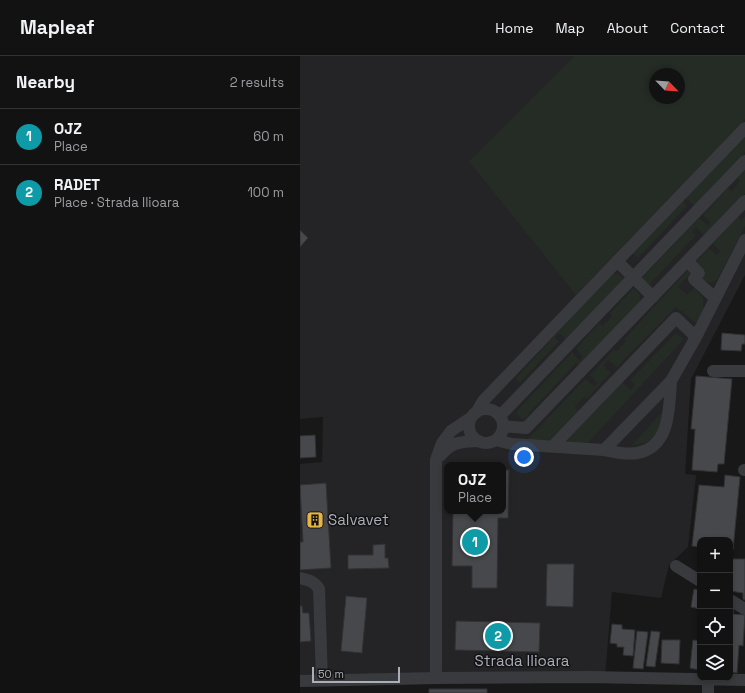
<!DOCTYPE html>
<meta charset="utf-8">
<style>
:root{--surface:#121213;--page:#1b1b1c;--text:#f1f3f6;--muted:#9c9ea0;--line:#313233;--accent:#e4b445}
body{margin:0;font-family:"Space Grotesk",sans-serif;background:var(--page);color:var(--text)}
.controls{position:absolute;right:12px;bottom:12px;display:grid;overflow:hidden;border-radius:8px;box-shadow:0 2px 6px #0003}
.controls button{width:36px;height:36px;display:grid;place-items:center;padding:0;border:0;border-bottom:1px solid var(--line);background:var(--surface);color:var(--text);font:20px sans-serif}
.compass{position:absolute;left:349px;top:12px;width:36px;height:36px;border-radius:50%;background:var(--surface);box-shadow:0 2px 6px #0003;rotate:115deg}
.scale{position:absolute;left:12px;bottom:10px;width:88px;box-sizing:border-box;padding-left:4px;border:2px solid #abaeb8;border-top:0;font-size:11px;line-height:14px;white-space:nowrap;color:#abaeb8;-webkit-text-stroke:3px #131314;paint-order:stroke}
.you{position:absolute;left:224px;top:401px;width:14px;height:14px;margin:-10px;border:3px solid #fff;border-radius:50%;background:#1a73e8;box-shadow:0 0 0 6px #1a73e833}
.badge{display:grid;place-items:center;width:26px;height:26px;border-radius:50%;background:var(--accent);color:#fff;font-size:13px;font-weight:700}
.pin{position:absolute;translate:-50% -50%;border:2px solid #fff;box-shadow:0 1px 4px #0006}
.popup{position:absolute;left:144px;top:406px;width:62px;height:52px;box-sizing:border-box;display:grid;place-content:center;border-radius:8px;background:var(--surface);filter:drop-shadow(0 1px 3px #0005);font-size:13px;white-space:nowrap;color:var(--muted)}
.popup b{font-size:15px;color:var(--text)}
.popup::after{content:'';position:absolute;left:50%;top:100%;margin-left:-8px;border:8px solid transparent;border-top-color:var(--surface)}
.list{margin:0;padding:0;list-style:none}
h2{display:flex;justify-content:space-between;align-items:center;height:52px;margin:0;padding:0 16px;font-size:17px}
h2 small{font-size:13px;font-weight:400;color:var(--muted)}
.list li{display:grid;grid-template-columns:26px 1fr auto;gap:12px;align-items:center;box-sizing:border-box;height:56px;padding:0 16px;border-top:1px solid var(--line)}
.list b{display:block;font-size:15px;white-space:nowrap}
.list p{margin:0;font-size:13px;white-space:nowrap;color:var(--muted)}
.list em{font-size:13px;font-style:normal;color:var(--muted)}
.icon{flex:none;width:22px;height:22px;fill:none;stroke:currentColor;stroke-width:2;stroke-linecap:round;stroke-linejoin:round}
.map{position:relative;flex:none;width:445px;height:637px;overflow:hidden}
header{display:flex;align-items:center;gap:24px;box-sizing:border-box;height:56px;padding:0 20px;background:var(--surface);border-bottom:1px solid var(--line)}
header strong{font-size:19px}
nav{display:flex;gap:22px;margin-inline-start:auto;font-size:14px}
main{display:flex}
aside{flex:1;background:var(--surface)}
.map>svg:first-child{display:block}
.built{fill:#242426;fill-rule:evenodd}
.green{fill:#242c25;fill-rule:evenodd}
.building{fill:#47484c;stroke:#323235}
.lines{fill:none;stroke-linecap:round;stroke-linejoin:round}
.minor{stroke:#393a3e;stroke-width:12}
.labels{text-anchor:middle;stroke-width:3;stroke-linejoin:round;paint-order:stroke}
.poi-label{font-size:15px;fill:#abaeb8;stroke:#131314;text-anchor:start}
.street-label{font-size:15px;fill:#abaeb8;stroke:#131314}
</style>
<header>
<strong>Mapleaf</strong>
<nav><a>Home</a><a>Map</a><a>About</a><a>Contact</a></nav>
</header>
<main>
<aside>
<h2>Nearby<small>2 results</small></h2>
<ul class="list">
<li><span class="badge" style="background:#0f9aa8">1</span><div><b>OJZ</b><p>Place</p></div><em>60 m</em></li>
<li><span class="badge" style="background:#0f9aa8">2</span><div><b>RADET</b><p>Place · Strada Ilioara</p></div><em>100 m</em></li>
</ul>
</aside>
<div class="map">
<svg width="445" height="637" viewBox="0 0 445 637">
<rect width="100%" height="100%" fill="#181819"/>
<!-- built -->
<path class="built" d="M 0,0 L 445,0 L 445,219 L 391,323 L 385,418 L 396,419 L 388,491 L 369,509 L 361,542 L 312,536 L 305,621 L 0,625 L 0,408 L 22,406 L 23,361 L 0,363 ZM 355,18 L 379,18 L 379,42 L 355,42 ZM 147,409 L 203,409 L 203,455 L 147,455 Z"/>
<!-- green -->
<path class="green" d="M 275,0 L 445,0 L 445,63 L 276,239 L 169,105 ZM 355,18 L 379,18 L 379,42 L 355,42 Z
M 445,78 L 445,96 L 395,150 L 386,143 L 383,146 L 387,150 L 338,202 L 332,197 Z
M 445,114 L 445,137 L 404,179 L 396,171 L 392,176 L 396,179 L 349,229 L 342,222 L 399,162 L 408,170 L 410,166 L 403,159 L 428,132 L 432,135 L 440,125 L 437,122 Z
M 445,160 L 445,170 L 417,224 L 410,227 L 401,223 L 406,215 L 399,209 L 393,209 L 409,192 L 417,199 L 420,195 L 413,188 L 438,161 L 442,164 Z
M 389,213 L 392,216 L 378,231 L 387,239 L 394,232 L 403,242 L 404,255 L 396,267 L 376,251 L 317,311 L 308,304 L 303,309 L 311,317 L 287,343 L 284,341 L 275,351 L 278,355 L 248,386 L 227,384 L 285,323 L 294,330 L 297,327 L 290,319 L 314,293 L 317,295 L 326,285 L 324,283 Z
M 312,217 L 319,218 L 325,223 L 267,284 L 259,277 L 255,282 L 259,285 L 220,327 L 216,322 Z
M 334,232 C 340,238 342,241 339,249 L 280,310 L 276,307 L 223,364 L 215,357 L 272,296 L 280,305 L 283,301 L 276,293 L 299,267 L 303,270 L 312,260 L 310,257 Z
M 375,278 L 380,280 L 384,283 L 287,388 L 264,388 L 322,326 L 331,334 L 335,329 L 330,324 Z
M 365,353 C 361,375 356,388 332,389 Z"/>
<!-- building -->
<path class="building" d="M 0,174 L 8,182 L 0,191 Z
M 422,277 L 445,279 L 445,288 L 442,288 L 441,295 L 421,294 Z
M 396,320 L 432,323 L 424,408 L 418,408 L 417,416 L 392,414 L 395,373 L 391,373 Z
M 15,379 L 16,401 L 0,402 L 0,380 Z
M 203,414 L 209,414 L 208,462 L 198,462 L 197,532 L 172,532 L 172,510 L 152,510 L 153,455 L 203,455 Z
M 425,419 L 440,421 L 433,494 L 430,494 L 430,484 L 400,484 L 400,491 L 392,490 L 399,429 L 424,431 Z
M 26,427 L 31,512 L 0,514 L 0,486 L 3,486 L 0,429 Z
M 85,488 L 85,502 L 88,502 L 89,512 L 48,513 L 48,499 L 73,499 L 73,489 Z
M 430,503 L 445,503 L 445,544 L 443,543 L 443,537 L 430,535 Z
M 247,508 L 274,508 L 273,551 L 246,550 Z
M 394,533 L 400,534 L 400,553 L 391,551 Z
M 46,540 L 67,542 L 62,597 L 41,595 Z
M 0,550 L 2,550 L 3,557 L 9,557 L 11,585 L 0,586 Z
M 430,552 L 434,552 L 433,558 L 445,559 L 443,590 L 439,589 L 437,617 L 430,616 Z
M 156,565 L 240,567 L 239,596 L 155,594 Z
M 312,568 L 322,569 L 322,573 L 335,574 L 333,600 L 323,599 L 324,591 L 317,591 L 317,588 L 310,587 Z
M 337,575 L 348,576 L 343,613 L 333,612 Z
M 351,575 L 360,576 L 355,611 L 346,610 Z
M 362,584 L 380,584 L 379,608 L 361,607 Z
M 393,584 L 400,585 L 399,614 L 390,612 Z
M 129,633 L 187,633 L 187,637 L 129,637 Z"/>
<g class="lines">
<!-- minor -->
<path class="minor" d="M 317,205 L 353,241
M 387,205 L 399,217 L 394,223 L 415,242
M 413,315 L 445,315
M169 370a17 17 0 1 1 34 0a17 17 0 1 1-34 0Z
M 176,357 L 183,345 L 445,72
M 200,360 L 445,105
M 203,370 L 226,372 L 445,145
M 196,384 L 212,388 L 304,394 L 371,325 L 396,281 L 445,184
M 253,390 L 376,262 L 396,281
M 304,394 C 315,396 326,399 337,397 C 371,391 369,351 371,325
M 140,400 C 152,385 161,386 179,385
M 444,414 L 445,414
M 376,510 L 400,525
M 0,522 C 9,524 14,525 19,533 L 22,624
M 430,544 L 445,553
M 136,622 L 136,404 L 142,387 L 151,375 L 172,361
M 408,623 L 408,637
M 0,625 L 136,622 L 288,621 L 445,624"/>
</g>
<!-- icons -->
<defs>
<g id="building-square" transform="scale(0.9)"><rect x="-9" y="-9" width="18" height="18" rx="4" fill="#e4b445" stroke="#131314"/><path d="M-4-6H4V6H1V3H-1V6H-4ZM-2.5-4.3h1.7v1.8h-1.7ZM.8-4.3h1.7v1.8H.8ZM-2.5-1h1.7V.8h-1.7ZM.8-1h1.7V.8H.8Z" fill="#111"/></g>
</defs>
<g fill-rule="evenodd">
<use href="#building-square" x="15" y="464"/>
</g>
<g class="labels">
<!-- poi labels -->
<g class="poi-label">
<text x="28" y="469">Salvavet</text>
</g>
<!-- street labels -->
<g class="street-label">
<text x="222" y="610">Strada Ilioara</text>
</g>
</g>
</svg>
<div class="controls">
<button>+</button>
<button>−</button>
<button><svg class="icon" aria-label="locate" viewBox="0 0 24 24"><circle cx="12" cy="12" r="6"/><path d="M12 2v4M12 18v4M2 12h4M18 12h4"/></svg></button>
<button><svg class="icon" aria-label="layers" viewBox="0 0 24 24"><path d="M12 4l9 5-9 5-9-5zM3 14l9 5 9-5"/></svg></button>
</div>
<svg class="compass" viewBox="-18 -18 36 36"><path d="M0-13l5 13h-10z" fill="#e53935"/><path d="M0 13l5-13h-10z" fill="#9c9ea0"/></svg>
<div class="scale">50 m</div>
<div class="you"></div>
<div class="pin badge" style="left:175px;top:486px;background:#0f9aa8">1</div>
<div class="popup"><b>OJZ</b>Place</div>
<div class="pin badge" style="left:198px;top:580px;background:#0f9aa8">2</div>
</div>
</main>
